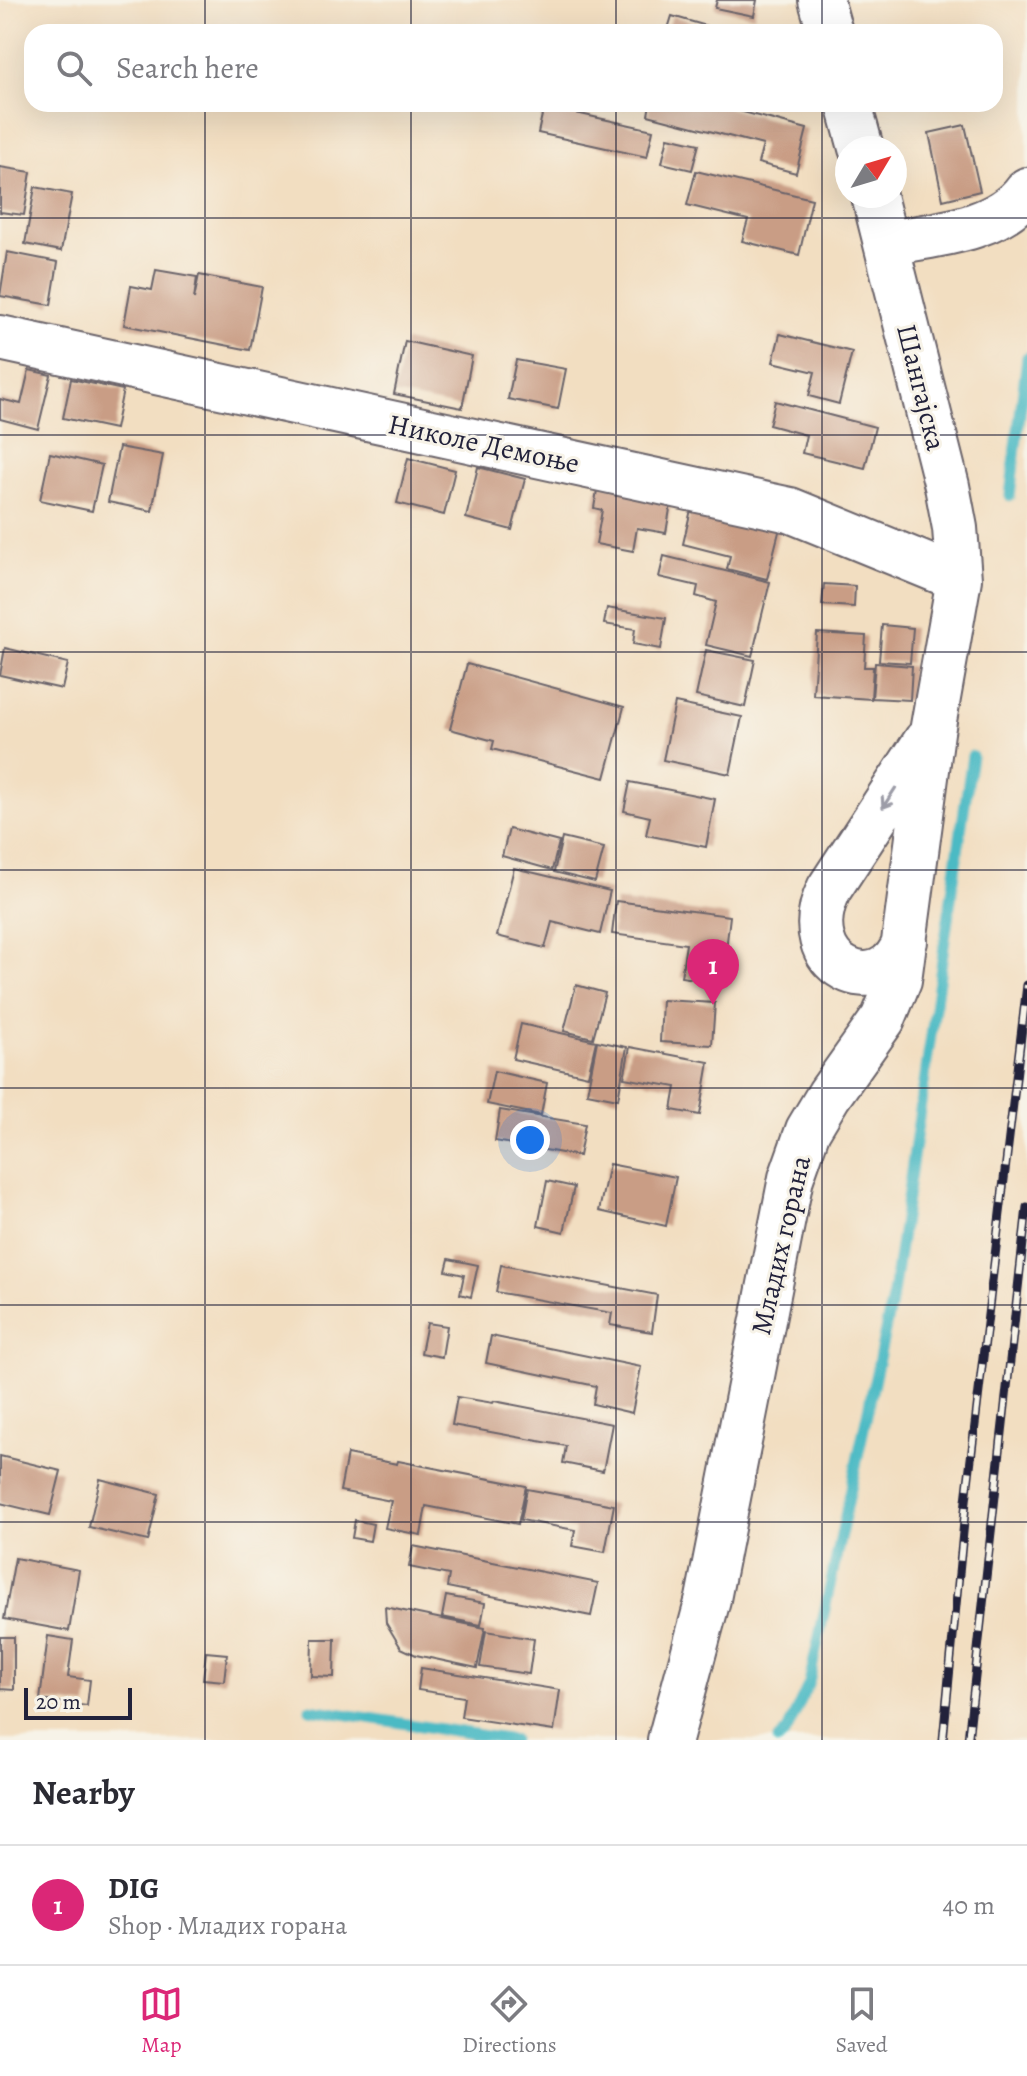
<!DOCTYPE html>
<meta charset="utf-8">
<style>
:root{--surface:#fff;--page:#f2f2f3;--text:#2b2b33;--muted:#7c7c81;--line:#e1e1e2;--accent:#db2777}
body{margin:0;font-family:Alegreya,serif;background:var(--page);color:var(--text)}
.compass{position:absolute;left:835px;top:136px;width:72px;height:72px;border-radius:50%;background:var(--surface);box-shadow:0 8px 32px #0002;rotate:52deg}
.scale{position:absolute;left:24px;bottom:20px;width:108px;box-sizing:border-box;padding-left:8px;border:4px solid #22223b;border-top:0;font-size:22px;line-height:28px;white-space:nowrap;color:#22223b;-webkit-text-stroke:6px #f7f3e8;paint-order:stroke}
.you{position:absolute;left:530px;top:1140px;width:28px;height:28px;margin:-20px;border:6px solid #fff;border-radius:50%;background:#1a73e8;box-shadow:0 0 0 12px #1a73e833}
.badge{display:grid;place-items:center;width:52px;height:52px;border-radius:50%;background:var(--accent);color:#fff;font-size:26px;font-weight:700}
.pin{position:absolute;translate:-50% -66px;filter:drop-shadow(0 2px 4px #0008)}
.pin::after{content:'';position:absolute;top:42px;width:28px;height:24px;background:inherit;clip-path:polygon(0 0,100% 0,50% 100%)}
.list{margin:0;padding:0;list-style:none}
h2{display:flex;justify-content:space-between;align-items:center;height:104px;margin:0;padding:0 32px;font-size:34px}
h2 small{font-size:26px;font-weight:400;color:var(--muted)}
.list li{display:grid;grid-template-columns:52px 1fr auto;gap:24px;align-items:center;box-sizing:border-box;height:120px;padding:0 32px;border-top:2px solid var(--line)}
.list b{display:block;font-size:30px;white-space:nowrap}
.list p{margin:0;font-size:26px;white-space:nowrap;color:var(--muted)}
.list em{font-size:26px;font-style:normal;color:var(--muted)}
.icon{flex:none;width:44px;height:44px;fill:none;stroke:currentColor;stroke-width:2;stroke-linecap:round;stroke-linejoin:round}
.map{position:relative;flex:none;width:1027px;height:1740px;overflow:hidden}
.search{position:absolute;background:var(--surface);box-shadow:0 8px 32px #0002;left:24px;right:24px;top:24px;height:88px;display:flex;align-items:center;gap:20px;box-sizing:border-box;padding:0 28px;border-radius:24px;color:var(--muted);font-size:30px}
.sheet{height:224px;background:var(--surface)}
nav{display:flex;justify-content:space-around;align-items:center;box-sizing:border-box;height:112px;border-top:2px solid var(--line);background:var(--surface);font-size:22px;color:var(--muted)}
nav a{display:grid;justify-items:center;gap:4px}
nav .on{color:var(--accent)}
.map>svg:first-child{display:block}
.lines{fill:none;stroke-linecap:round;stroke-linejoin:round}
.stream{stroke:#4bbac4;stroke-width:11}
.building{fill:#c99d85}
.minor-casing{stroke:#6b646a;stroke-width:48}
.minor{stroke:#fff;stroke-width:44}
.rail-casing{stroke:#22223b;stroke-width:9}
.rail{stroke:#f7f3e8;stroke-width:6;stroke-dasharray:18;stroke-linecap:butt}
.oneway{stroke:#9c9ca7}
.grid{fill:none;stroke:#22223b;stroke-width:2;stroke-opacity:0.55}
.labels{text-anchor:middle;stroke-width:6;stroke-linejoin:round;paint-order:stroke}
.street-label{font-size:28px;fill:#22223b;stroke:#f7f3e8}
</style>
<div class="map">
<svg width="1027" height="1740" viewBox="0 0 1027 1740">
<rect width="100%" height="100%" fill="#f7f3e8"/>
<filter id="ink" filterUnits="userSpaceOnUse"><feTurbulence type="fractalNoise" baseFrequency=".0125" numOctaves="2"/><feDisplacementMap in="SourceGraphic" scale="16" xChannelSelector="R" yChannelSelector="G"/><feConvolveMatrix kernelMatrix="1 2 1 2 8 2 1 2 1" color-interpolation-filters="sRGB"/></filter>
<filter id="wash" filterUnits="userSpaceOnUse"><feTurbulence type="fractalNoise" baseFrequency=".006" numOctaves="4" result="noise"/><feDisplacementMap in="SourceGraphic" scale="32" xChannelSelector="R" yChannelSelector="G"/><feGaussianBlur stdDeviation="1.8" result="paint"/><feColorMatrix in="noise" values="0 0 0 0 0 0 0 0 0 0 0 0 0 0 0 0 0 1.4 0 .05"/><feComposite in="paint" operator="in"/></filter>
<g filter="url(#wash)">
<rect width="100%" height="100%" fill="#f2dec1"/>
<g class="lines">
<!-- stream -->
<path class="stream" d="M 1010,496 L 1027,357
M 310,1709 L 513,1740
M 778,1740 L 787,1731 L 809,1683 L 893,1294 L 972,756"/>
</g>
<g id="blocks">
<!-- building -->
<path class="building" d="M 717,0 L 757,0 L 754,16 L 715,8 Z
M 672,16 L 724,31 L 723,32 L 667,32 Z
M 650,104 L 713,104 L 807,129 L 796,173 L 758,163 L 763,145 L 648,115 Z
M 544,106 L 653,130 L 647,157 L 538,133 Z
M 965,125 L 980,191 L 943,200 L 929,133 Z
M 668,137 L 699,144 L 692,170 L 662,163 Z
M 0,167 L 31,172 L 24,215 L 0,212 Z
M 696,171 L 812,199 L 799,255 L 742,241 L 748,220 L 687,205 Z
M 35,187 L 72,194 L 61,251 L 25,244 Z
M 7,252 L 58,262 L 51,305 L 0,296 Z
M 156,270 L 197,277 L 194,299 L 199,275 L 262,287 L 250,350 L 124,325 L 131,286 L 152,290 Z
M 780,334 L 852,352 L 839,404 L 809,396 L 815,372 L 773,362 Z
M 405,341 L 472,356 L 462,408 L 394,394 Z
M 516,360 L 566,369 L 558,409 L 508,399 Z
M 29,370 L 51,375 L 38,429 L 0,419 L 0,399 L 21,404 Z
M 71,379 L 123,390 L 115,429 L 63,418 Z
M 775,401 L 875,427 L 865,468 L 802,453 L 806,435 L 769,425 Z
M 119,447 L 163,455 L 152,511 L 108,502 Z
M 50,453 L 102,465 L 92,511 L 40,500 Z
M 408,458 L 455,470 L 444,515 L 397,503 Z
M 478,467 L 525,479 L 512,530 L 466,518 Z
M 598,484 L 672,497 L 666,533 L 637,528 L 633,551 L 596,544 L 602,510 L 594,508 Z
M 693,501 L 781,524 L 767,579 L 727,569 L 730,556 L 683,544 Z
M 664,556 L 770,582 L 752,656 L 706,645 L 716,602 L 696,596 L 698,586 L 659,577 Z
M 824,584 L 855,586 L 854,607 L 822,605 Z
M 607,608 L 666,618 L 661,649 L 633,644 L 635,629 L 604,624 Z
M 882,625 L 913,628 L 910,663 L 879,661 Z
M 817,633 L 866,636 L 864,667 L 873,667 L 871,699 L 813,695 Z
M 5,648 L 68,663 L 62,689 L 0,675 Z
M 706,650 L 755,660 L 745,707 L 696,696 Z
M 875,663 L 912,666 L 910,700 L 872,698 Z
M 467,664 L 624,707 L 605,778 L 492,749 L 494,741 L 450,729 Z
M 675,703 L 742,717 L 730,774 L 663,760 Z
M 630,782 L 715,799 L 706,847 L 646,835 L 650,817 L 624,811 Z
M 509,829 L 559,842 L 552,870 L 502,856 Z
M 562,838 L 604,848 L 595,882 L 554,872 Z
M 514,868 L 610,891 L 600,934 L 552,922 L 545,948 L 497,936 Z
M 616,901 L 730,916 L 722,983 L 681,977 L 686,944 L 612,934 Z
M 576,985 L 605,993 L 593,1038 L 564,1031 Z
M 662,1000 L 715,1003 L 712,1045 L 660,1042 Z
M 521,1024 L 596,1041 L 588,1076 L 513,1059 Z
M 597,1041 L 627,1047 L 618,1099 L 587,1093 Z
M 630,1047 L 709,1062 L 700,1115 L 672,1110 L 676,1087 L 624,1078 Z
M 494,1071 L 547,1083 L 541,1115 L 487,1104 Z
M 500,1110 L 585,1124 L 579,1156 L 495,1141 Z
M 609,1164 L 676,1177 L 666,1226 L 599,1211 Z
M 547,1181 L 574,1187 L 564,1232 L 538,1226 Z
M 449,1259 L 478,1265 L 471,1297 L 460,1294 L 464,1275 L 446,1271 Z
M 501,1265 L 657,1295 L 652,1332 L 610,1325 L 612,1313 L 496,1292 Z
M 427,1323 L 447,1326 L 442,1357 L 421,1353 Z
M 491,1336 L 641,1367 L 632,1413 L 593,1404 L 596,1386 L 486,1363 Z
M 457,1397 L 493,1403 L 494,1401 L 612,1424 L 603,1471 L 563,1463 L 566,1446 L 452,1425 Z
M 347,1454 L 397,1464 L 398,1461 L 526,1486 L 518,1524 L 426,1506 L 421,1535 L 385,1528 L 391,1501 L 340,1491 Z
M 0,1456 L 61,1471 L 50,1515 L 0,1503 Z
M 100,1479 L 159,1494 L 148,1541 L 89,1527 Z
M 527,1489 L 614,1505 L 605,1552 L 572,1546 L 575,1530 L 521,1520 Z
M 355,1520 L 373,1524 L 370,1541 L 352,1538 Z
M 413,1546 L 598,1583 L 591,1616 L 447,1587 L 449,1575 L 409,1567 Z
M 15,1558 L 79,1570 L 69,1631 L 4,1619 Z
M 446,1596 L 485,1603 L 481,1625 L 442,1617 Z
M 385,1607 L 485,1628 L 477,1668 L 416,1655 L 401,1648 L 386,1623 Z
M 486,1631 L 534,1639 L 529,1674 L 480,1667 Z
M 48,1636 L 73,1640 L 68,1677 L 90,1680 L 87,1706 L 40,1700 Z
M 0,1637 L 14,1637 L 14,1690 L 0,1689 Z
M 312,1639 L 335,1639 L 334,1677 L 311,1676 Z
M 206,1652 L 227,1654 L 224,1681 L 203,1679 Z
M 421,1668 L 560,1690 L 554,1731 L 461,1717 L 464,1697 L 418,1690 Z"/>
</g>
</g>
<g filter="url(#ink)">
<use href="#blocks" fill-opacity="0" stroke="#6b646a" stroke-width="2"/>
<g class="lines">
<!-- minor casing -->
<g class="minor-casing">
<path id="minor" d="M 821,0 L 830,32
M 849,104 L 861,148
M 887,243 C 932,235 998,231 1027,190
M 0,338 L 790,510 L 959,579
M 905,941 C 883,1006 792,967 829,889 L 926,741
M 670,1740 L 708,1599 L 791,1178 L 808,1130 L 829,1095 L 883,1019 L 899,980 L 932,732 L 959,579 L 955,528 L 947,486 L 874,196"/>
</g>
<!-- minor -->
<use href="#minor" class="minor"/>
<!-- rail casing -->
<g class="rail-casing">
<path id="rail" d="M 943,1740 L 966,1501 L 1027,985
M 968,1740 L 1027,1207"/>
</g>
<!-- rail -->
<use href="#rail" class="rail"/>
</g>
<!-- one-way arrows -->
<defs><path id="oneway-shaft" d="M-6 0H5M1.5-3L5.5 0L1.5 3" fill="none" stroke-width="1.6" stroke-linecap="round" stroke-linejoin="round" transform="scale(2)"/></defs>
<use class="oneway" href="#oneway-shaft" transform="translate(889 798) rotate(123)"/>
</g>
<!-- grid -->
<path class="grid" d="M 205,0 L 205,32M 411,0 L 411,32M 616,0 L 616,32M 822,0 L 822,32M 205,104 L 205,1740M 411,104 L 411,1740M 616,104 L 616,1740M 822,104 L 822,1740M 0,218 L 1027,218M 0,435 L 1027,435M 0,652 L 1027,652M 0,870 L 1027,870M 0,1088 L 1027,1088M 0,1305 L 1027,1305M 0,1522 L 1027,1522"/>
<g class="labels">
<!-- street labels -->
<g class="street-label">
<text transform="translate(922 387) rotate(76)" y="10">Шангајска</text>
<text transform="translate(484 443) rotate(12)" y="10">Николе Демоње</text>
<text transform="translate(780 1245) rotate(-77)" y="10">Младих горана</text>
</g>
</g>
</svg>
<svg class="compass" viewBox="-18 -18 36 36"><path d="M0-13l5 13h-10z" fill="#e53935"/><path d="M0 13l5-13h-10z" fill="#7c7c81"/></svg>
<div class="scale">20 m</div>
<div class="you"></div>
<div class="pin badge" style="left:713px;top:1005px">1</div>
<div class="search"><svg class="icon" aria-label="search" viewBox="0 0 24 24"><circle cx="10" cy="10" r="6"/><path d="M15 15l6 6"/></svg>Search here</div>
</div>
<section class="sheet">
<h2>Nearby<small></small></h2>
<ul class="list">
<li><span class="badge">1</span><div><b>DIG</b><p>Shop · Младих горана</p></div><em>40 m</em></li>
</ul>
</section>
<nav>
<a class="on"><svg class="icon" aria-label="map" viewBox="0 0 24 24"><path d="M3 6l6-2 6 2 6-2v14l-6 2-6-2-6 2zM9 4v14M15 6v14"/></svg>Map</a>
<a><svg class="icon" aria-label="directions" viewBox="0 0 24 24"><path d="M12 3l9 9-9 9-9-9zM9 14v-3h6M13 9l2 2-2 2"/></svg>Directions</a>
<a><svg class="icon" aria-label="saved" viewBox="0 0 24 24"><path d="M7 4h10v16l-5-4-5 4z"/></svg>Saved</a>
</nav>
